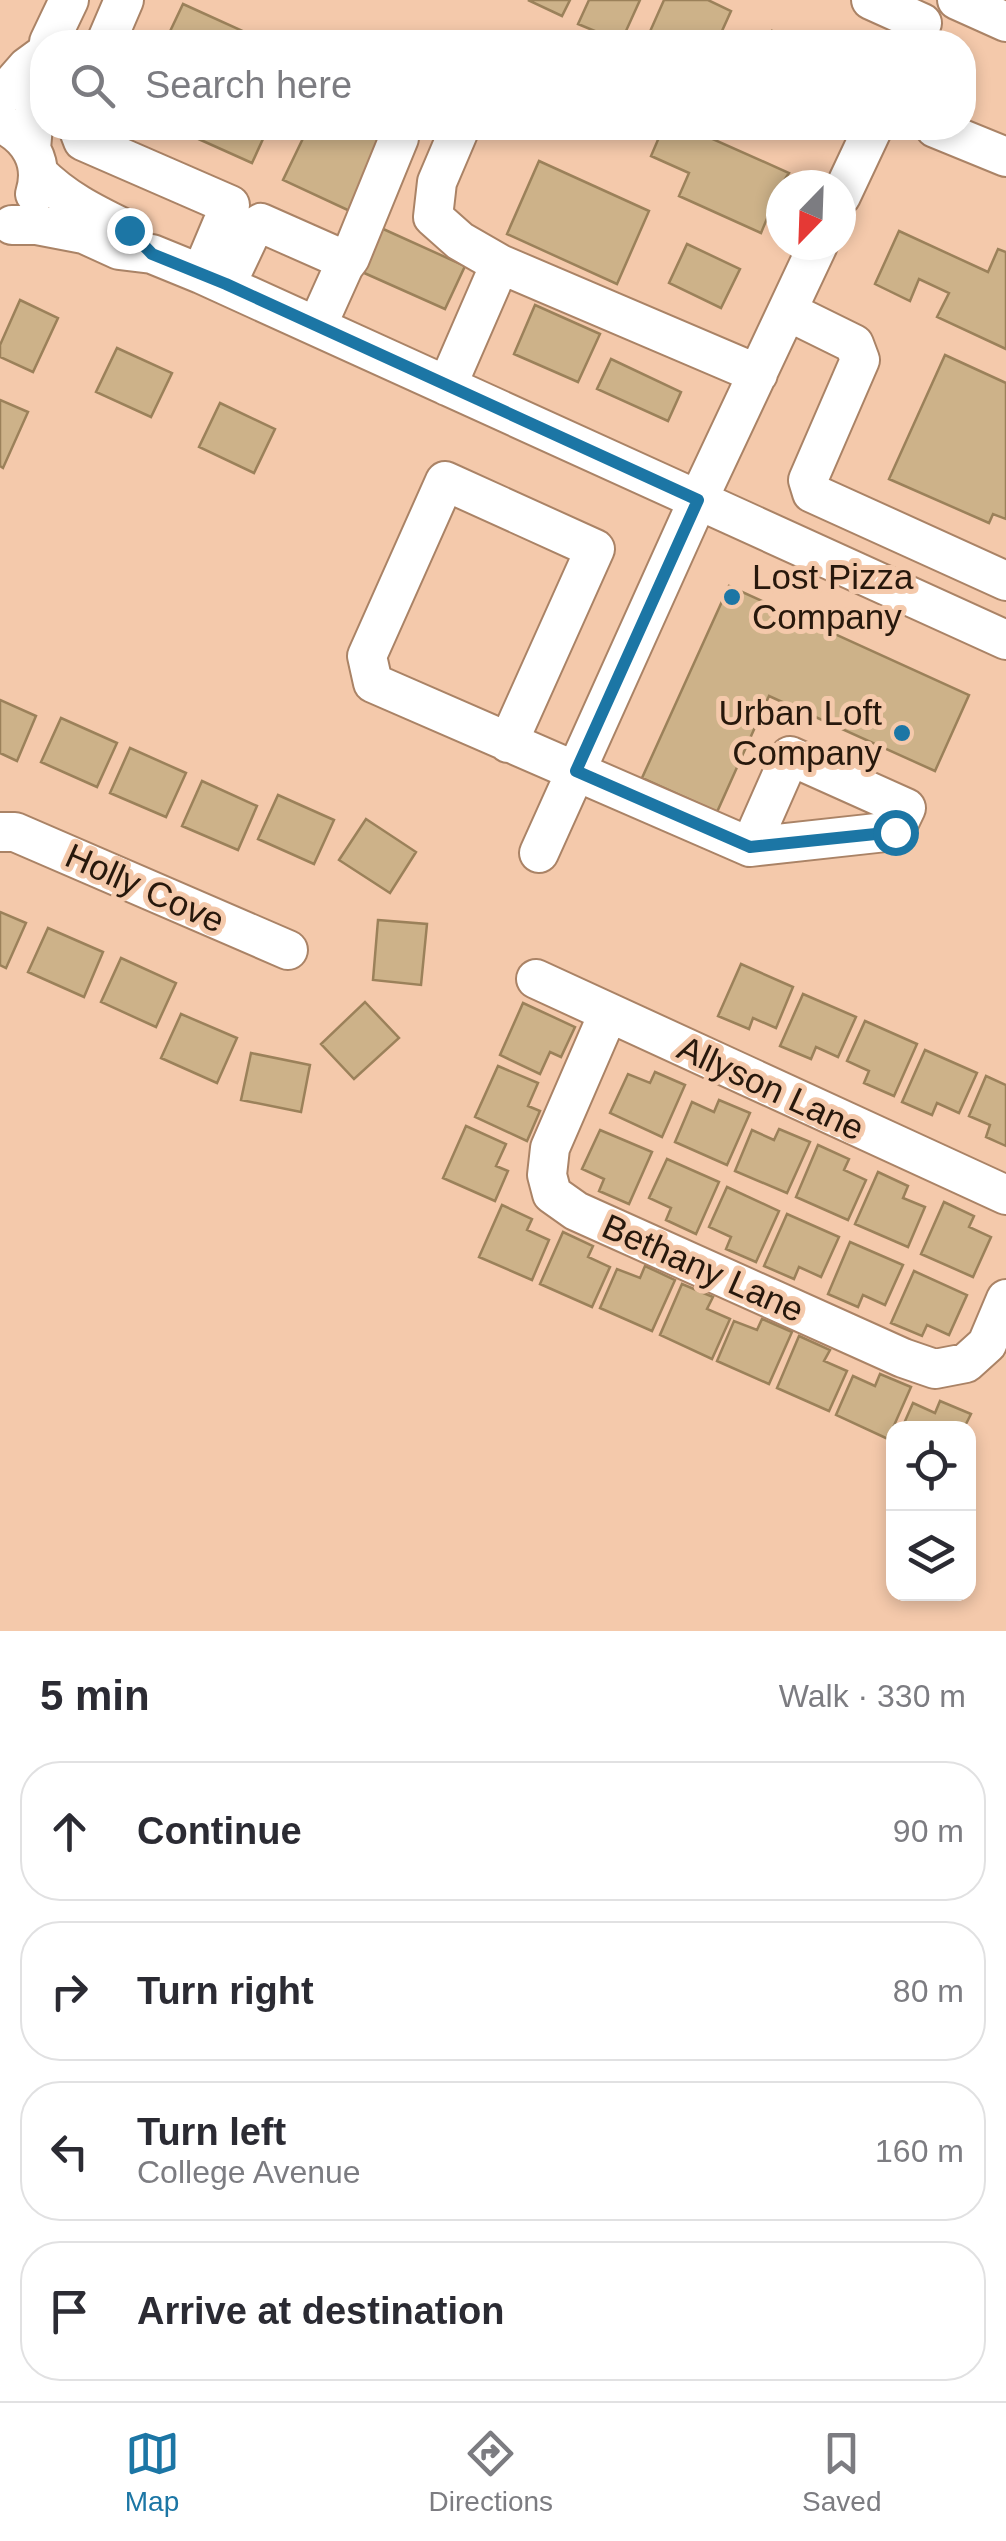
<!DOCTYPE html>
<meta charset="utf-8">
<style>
:root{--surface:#fff;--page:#f2f2f3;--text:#2b2b33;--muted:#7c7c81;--line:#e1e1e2;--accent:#1c76a5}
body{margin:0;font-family:Arial,sans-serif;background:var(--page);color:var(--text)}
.controls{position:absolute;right:30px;bottom:30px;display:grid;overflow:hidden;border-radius:20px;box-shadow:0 5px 15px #0003}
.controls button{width:90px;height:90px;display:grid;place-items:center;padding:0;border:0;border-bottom:2px solid var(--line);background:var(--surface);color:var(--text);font:50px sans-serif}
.compass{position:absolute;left:766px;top:170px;width:90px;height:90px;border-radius:50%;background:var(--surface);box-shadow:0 5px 15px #0003;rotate:203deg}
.stop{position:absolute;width:30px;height:30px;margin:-22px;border:8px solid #1c76a5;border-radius:50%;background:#fff}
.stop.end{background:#1c76a5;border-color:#fff;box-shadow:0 2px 10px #0008}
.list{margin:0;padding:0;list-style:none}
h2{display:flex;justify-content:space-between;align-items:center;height:130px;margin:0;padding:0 40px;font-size:42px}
h2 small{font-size:32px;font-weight:400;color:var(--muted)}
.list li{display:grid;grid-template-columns:65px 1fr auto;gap:30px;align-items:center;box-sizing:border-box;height:140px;margin:0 20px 20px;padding:0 20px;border:2px solid var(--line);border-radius:40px}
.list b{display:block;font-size:38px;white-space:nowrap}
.list p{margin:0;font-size:32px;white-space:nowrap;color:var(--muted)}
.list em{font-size:32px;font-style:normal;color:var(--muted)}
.icon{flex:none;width:55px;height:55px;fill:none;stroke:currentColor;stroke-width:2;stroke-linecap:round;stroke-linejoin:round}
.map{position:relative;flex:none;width:1006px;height:1631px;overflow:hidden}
.search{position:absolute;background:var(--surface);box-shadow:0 5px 15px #0003;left:30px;right:30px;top:30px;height:110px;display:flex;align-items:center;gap:25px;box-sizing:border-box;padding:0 35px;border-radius:40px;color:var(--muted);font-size:38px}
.sheet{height:770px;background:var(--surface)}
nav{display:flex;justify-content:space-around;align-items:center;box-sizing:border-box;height:140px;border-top:2px solid var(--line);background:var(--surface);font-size:28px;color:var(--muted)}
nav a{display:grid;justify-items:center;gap:5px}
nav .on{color:var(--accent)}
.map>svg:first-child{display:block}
.building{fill:#cdb289;stroke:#9b815a;stroke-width:2.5}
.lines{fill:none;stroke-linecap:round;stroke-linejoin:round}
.minor-casing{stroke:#aa8366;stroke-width:42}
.minor{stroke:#fff;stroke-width:38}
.route{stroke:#1c76a5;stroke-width:12}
.poi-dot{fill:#1c76a5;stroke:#f4c9ab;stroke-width:4}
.labels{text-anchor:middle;stroke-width:10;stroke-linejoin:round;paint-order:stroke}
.poi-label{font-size:35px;fill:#27180c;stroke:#f4c9ab;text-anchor:start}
.street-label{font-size:35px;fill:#27180c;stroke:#f4c9ab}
</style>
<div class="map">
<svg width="1006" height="1631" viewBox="0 0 1006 1631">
<rect width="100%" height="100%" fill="#f4c9ab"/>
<!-- building -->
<path class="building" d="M 528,0 L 570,0 L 562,16 Z
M 589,0 L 640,0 L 621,42 L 578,24 Z
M 664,0 L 708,0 L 731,11 L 717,42 L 700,42 L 685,36 L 682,42 L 662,42 L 648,36 Z
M 183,4 L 267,42 L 165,42 Z
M 772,31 L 796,42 L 767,42 Z
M 174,128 L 268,128 L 252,163 Z
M 308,128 L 378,128 L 389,133 L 352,212 L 283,180 Z
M 663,128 L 688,128 L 789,173 L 781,185 L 761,233 L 679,196 L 689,173 L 651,156 Z
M 539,161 L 649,211 L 617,284 L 507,234 Z
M 381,228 L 465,266 L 445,309 L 362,272 Z
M 899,231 L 988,272 L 998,249 L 1006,252 L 1006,349 L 937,317 L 949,293 L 919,279 L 910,301 L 875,284 Z
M 687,244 L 740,269 L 721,308 L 669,283 Z
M 20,300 L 58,318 L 33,372 L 0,357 L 0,345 Z
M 535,305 L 600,334 L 578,382 L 514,354 Z
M 117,348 L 172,373 L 151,417 L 96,392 Z
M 945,355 L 1006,383 L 1006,519 L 993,514 L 989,523 L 889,479 Z
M 611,359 L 681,392 L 668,421 L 597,389 Z
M 0,400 L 28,412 L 3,468 L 0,466 Z
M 220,403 L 275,429 L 254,473 L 199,447 Z
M 729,586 L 969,695 L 935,771 L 769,696 L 717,812 L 642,778 Z
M 0,700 L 36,716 L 17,761 L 0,753 Z
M 61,718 L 117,743 L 97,787 L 41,762 Z
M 130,748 L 186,773 L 166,817 L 110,793 Z
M 202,781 L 257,806 L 238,850 L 182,826 Z
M 278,795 L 334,820 L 314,864 L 258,839 Z
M 366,819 L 416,852 L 390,893 L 339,860 Z
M 0,912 L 26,923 L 6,968 L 0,965 Z
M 378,920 L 427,924 L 421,985 L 373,980 Z
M 48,928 L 103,952 L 84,997 L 28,972 Z
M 121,958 L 176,983 L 156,1027 L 101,1002 Z
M 741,964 L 793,987 L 776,1028 L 753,1018 L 749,1029 L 718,1016 Z
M 803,994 L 856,1017 L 838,1057 L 816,1047 L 811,1059 L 780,1046 Z
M 365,1002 L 399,1038 L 354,1079 L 321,1044 Z
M 523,1003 L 575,1027 L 561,1057 L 550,1052 L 540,1074 L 500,1055 Z
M 181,1014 L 237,1038 L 217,1083 L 161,1058 Z
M 865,1021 L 917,1044 L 894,1096 L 864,1083 L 869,1071 L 847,1061 Z
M 925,1050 L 977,1073 L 959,1113 L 937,1103 L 932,1115 L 902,1102 Z
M 251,1053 L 310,1065 L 301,1112 L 241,1100 Z
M 498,1066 L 538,1083 L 528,1106 L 540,1111 L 527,1141 L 475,1117 Z
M 655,1072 L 685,1085 L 662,1137 L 610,1113 L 628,1074 L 650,1083 Z
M 986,1076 L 1006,1085 L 1006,1146 L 986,1137 L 990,1125 L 969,1116 Z
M 719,1100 L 750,1113 L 727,1165 L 675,1142 L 692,1102 L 714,1112 Z
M 466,1126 L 506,1144 L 496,1166 L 508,1171 L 495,1201 L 443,1178 Z
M 779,1129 L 810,1142 L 787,1193 L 735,1171 L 752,1130 L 774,1140 Z
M 600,1130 L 652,1152 L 629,1204 L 599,1191 L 604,1179 L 582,1169 Z
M 818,1145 L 849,1159 L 844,1170 L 866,1180 L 848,1220 L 796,1197 Z
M 667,1159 L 719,1182 L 696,1234 L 666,1220 L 671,1208 L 649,1198 Z
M 878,1172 L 908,1186 L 903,1198 L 925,1207 L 908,1247 L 855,1224 Z
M 727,1187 L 779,1211 L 756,1262 L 726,1249 L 731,1237 L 709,1227 Z
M 944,1202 L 974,1216 L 969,1227 L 991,1237 L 973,1277 L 921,1254 Z
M 502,1205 L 532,1219 L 527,1230 L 549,1240 L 532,1280 L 479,1257 Z
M 787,1214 L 839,1237 L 821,1277 L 799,1267 L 794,1279 L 764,1266 Z
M 563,1232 L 593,1246 L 588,1257 L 610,1267 L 592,1307 L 540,1284 Z
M 850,1242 L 903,1265 L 885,1305 L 863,1295 L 858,1307 L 828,1294 Z
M 645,1266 L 675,1280 L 652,1331 L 600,1308 L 617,1269 L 640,1278 Z
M 914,1271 L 967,1295 L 949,1335 L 927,1325 L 922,1336 L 891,1323 Z
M 682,1284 L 713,1297 L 707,1309 L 730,1319 L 712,1359 L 660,1335 Z
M 762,1319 L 792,1332 L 769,1384 L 717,1361 L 734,1321 L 757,1330 Z
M 799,1336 L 830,1350 L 824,1361 L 847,1371 L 829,1411 L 777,1388 Z
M 880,1374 L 911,1387 L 888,1439 L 836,1415 L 853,1376 L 875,1386 Z
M 940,1401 L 971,1414 L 964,1428 L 902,1428 L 913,1403 L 935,1413 Z"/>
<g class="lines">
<!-- minor casing -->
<g class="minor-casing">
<path id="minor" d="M 871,0 L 922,23
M 957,0 L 1006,22
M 49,42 L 69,0
M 106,42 L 124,0
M 0,98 L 27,67 L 42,56
M 0,123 C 29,136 45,162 35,194
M 78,128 L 83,141 L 230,205 L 201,274
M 460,128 L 437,182 L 433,217 L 460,241 L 500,264
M 935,128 L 1006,157
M 31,149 L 34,114 L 42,82
M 38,173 C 64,199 92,213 125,229
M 841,196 L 873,128
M 12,225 L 37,225 L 84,234 L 119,250 L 152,254 L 201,274 L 1006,640
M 344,266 L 350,258 L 399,138 L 400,128
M 226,285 L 252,230 L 261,223 L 340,258 L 344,266 L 317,326
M 787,311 L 854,344 L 860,360 L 808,480 L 812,493 L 1006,581
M 447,386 L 500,264 L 758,374
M 508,743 L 595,549 L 445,481 L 367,656 L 373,683 L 750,847 L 790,756 L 906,808 L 895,831 L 750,847
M 0,832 L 15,832 L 288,950
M 539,853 L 698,500 L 818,245
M 536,979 L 1006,1195
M 608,1014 L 550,1148 L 547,1175 L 552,1194 L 576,1211 L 903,1358 L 935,1369 L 966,1363 L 987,1344 L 1006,1299"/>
</g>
<!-- minor -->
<use href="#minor" class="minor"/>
</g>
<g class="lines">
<!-- route -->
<path class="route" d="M 129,230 L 152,254 L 226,284 L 698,500 L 576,771 L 750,847 L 895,832"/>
</g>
<!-- markers -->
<g class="poi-dot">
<circle cx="732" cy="597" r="10"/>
<circle cx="902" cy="733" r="10"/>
</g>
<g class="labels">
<!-- poi labels -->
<g class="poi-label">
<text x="752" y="589">Lost Pizza<tspan x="752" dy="40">Company</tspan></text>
<text x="882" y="725" text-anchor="end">Urban Loft<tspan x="882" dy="40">Company</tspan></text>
</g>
<!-- street labels -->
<g class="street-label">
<text transform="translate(145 888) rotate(24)" y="12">Holly Cove</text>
<text transform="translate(771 1088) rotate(25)" y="12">Allyson Lane</text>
<text transform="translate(703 1268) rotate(24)" y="12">Bethany Lane</text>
</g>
</g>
</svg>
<div class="controls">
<button><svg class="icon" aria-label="locate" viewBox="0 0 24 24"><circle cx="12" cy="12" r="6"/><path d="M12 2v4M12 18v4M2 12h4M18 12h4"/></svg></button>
<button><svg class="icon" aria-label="layers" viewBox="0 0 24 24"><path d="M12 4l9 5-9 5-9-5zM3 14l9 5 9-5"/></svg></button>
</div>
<svg class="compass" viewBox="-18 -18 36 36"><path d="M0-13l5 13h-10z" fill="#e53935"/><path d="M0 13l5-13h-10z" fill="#7c7c81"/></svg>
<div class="stop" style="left:895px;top:832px"></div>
<div class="stop end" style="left:129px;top:230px"></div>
<div class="search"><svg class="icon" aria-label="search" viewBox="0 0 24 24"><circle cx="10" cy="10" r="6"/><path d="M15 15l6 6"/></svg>Search here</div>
</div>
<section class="sheet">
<h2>5 min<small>Walk · 330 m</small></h2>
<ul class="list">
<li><svg class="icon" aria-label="ahead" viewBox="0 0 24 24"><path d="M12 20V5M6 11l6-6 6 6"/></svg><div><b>Continue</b></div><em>90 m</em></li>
<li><svg class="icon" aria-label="right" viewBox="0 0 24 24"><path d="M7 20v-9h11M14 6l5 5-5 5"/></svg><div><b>Turn right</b></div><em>80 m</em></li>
<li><svg class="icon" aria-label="left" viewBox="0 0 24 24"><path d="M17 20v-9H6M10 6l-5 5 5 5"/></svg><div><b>Turn left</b><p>College Avenue</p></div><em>160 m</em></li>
<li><svg class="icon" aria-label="arrive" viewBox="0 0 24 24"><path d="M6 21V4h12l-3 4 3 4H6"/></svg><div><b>Arrive at destination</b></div></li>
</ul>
</section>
<nav>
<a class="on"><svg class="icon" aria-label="map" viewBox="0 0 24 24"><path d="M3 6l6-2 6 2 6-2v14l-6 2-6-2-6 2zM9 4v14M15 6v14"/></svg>Map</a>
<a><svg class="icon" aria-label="directions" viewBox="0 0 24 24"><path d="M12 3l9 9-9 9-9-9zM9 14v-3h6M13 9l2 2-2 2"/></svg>Directions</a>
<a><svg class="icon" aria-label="saved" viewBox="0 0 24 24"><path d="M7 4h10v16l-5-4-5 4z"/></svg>Saved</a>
</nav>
